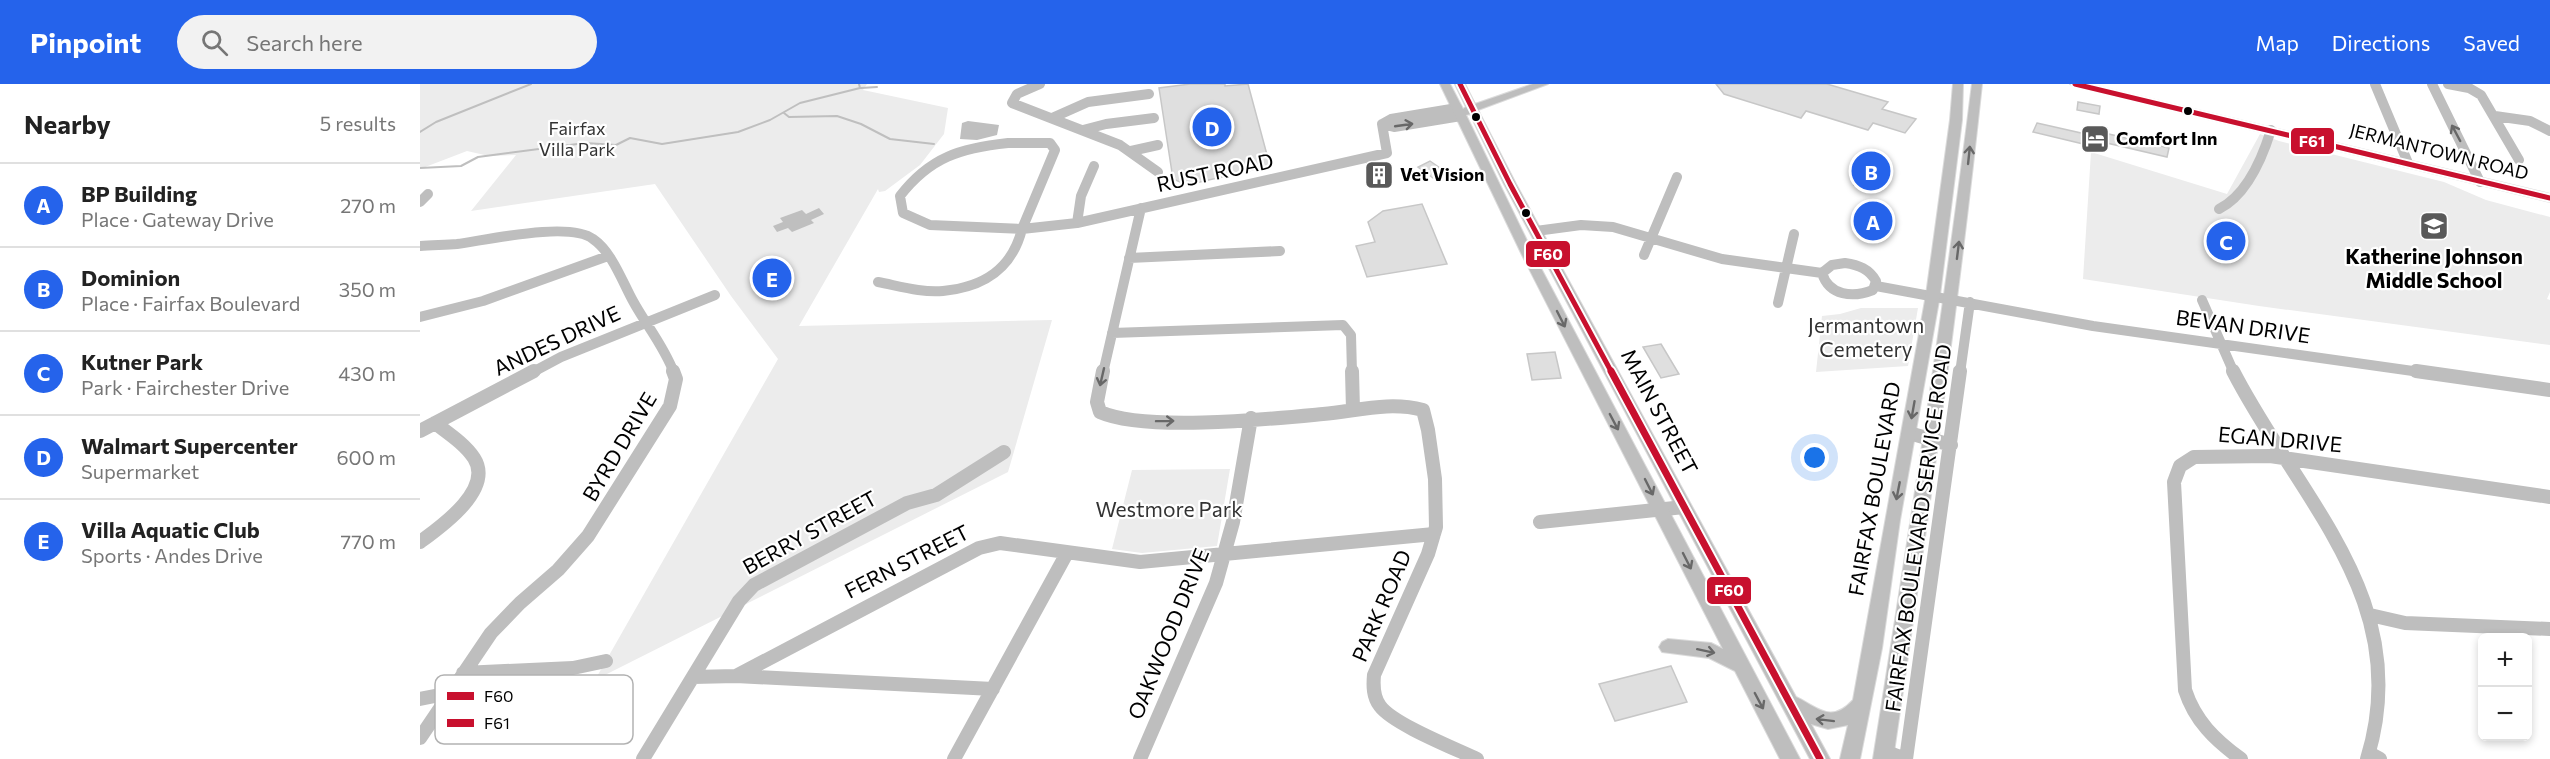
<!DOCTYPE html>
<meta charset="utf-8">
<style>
:root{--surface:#fff;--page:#f2f2f2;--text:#222;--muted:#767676;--line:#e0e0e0;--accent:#2563eb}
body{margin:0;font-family:Commissioner,sans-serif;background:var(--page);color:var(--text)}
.controls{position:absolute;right:18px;bottom:18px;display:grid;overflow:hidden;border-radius:9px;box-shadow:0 3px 9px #0003}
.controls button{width:54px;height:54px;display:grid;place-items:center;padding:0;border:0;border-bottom:2px solid var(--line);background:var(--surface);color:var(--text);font:30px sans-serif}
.you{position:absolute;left:1395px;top:374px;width:21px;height:21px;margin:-15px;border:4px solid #fff;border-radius:50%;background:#1a73e8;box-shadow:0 0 0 9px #1a73e833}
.badge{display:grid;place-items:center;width:39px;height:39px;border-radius:50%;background:var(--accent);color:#fff;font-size:20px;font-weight:700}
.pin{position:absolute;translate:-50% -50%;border:3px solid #fff;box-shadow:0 2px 6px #0006}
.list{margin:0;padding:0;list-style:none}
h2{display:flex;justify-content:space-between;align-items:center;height:78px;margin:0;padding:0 24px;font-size:26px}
h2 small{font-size:20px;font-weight:400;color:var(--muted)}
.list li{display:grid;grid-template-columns:39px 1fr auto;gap:18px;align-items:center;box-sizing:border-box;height:84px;padding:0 24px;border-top:2px solid var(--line)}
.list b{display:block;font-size:22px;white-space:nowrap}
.list p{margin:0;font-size:20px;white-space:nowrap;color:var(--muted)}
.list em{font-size:20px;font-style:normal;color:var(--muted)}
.icon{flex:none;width:33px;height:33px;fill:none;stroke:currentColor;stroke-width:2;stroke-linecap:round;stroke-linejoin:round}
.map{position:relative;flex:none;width:2130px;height:675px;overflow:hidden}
header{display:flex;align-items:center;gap:36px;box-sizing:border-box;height:84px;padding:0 30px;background:var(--accent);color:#fff}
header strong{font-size:28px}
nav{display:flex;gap:33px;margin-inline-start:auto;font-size:21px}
.search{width:420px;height:54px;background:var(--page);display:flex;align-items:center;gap:15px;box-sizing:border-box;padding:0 21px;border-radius:33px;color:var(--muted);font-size:22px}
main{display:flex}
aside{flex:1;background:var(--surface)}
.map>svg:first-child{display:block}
.green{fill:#ececec}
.water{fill:#bfbfbf}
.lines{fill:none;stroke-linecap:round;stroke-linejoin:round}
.stream{stroke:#bfbfbf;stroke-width:2}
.building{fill:#dfdfdf;stroke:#c7c7c7;stroke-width:1.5}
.major-casing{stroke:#dbdbdb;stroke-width:2}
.minor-far1{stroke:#bebebe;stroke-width:10}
.minor{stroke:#bebebe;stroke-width:14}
.major{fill:#bebebe;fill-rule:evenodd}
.bus-1-far1-casing{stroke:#fff;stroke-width:9}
.bus-1-casing{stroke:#fff;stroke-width:11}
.bus-2-casing{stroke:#fff;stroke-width:9}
.bus-1-far1{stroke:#c8102e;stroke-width:5}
.bus-1{stroke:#c8102e;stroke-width:7}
.bus-2{stroke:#c8102e;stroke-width:5}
.oneway{stroke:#686868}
.bus-dot{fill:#000;stroke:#fff;stroke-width:2}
.labels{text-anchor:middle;stroke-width:4.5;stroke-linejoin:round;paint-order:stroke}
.far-park-label{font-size:18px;fill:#333;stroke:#fff}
.far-poi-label{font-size:18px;font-weight:bold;fill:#000;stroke:#fff;text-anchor:start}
.far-street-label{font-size:18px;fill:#000;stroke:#fff}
.street-label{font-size:21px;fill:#000;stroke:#fff}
.poi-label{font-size:21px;font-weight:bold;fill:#000;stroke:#fff}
.park-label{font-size:21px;fill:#333;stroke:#fff}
.key{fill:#fff;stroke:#b2b2b2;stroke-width:1.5}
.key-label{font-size:16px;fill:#000}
.line-badge{stroke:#fff;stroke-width:2}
.badge-label{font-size:16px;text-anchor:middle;font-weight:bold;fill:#fff}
</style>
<header>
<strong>Pinpoint</strong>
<div class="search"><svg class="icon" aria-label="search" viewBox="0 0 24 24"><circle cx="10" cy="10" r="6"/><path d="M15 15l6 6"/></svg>Search here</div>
<nav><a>Map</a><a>Directions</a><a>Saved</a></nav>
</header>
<main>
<aside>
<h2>Nearby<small>5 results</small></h2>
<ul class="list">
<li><span class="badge">A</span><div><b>BP Building</b><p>Place · Gateway Drive</p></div><em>270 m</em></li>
<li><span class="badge">B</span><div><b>Dominion</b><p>Place · Fairfax Boulevard</p></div><em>350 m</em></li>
<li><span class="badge">C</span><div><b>Kutner Park</b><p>Park · Fairchester Drive</p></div><em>430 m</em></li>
<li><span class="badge">D</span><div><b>Walmart Supercenter</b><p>Supermarket</p></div><em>600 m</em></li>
<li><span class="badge">E</span><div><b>Villa Aquatic Club</b><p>Sports · Andes Drive</p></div><em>770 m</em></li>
</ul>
</aside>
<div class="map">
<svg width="2130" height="675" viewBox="0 0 2130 675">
<rect width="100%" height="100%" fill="#fff"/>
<!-- green -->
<path class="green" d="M 0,0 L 447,0 L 443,6 L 528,24 L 524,50 L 500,81 L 465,107 L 459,108 L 458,105 L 379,242 L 632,236 L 588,388 L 175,596 L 358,275 L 311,212 L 235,100 L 51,127 L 96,71 L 69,72 L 47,67 L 0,85 Z
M 1840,50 L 1859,57 L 2024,98 L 2066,116 L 2130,133 L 2130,208 L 2127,215 L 2130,216 L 2130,261 L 1839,222 L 1663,195 L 1671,68 L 1807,110 Z
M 1441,224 L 1498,224 L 1488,282 L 1396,288 L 1402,232 L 1420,230 Z
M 810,385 L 797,462 L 722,469 L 692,465 L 712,386 Z"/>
<!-- water -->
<path class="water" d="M 548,37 L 579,41 L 577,51 L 557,56 L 540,55 L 542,39 Z
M 399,124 L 404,130 L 391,136 L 394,139 L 372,148 L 368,144 L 357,148 L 353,142 L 363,138 L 360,134 L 382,126 L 386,130 Z"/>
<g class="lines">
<!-- stream -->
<path class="stream" d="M 441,4 L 457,3
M 364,29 L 369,33 L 417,32 L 441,40 L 470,55 L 514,60
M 0,48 L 16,38 L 111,0
M 0,84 L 41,82 L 58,73 L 165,59 L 196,61 L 210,54 L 242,60 L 318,48 L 350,36 L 380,19 L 440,4 L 439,0"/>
</g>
<!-- building -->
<path class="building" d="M 770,0 L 805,0 L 805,2 L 828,0 L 850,82 L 767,101 L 753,95 L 739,4 Z
M 1296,0 L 1407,0 L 1468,18 L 1462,25 L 1496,35 L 1485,49 L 1453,39 L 1448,46 L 1386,27 L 1381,34 L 1304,10 Z
M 1658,18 L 1680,22 L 1679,30 L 1657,26 Z
M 1617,39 L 1679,53 L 1680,48 L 1749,64 L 1747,73 L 1678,57 L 1676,63 L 1613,48 Z
M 1440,72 L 1467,77 L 1462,106 L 1434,101 Z
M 1010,77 L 1026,88 L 1013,94 L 998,83 Z
M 1002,120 L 1027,180 L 947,193 L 936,162 L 955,158 L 948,138 L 963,127 Z
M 1448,129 L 1460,131 L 1458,146 L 1445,143 Z
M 1241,260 L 1259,290 L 1241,294 L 1223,263 Z
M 1135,268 L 1141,294 L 1112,296 L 1107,270 Z
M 1251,582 L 1267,618 L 1195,637 L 1179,600 Z"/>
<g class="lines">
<!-- major casing -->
<g class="major-casing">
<path id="major" d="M 1020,0 L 1030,0 L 1043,25 L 1046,23 L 1035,0 L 1045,0 L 1055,20 L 1113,0 L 1128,0 L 1058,26 L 1096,100 L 1376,613 C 1399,624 1411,640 1433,616 L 1506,211 L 1530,36 L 1533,0 L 1543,0 L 1542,36 L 1520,211 L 1480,436 L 1462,564 L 1440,675 L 1420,675 L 1428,641 L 1408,645 L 1391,640 L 1410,675 L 1390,675 L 1084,100 L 1050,30 L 1046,31 L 1114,171 L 1380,675 L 1360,675 L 1315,587 L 1289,574 L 1242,568 L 1239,563 L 1242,558 L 1248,555 L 1291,559 L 1303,565 L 1102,171 Z
M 1552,0 L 1562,0 C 1538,226 1506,450 1473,675 L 1453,675 C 1489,450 1524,226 1552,0 Z
M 1650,0 L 1668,0 L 2130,110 L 2130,118 L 1655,3 Z"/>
</g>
<!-- minor-far1 -->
<path class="minor-far1" d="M 620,0 L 597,10 L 592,19 L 700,61 L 738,88
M 1955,0 L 1988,79
M 2012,0 L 2060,98
M 2028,0 L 2049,4 L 2061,11 L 2099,76
M 1037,24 L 971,35 L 962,40 L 974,43 L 1041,32
M 2075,32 L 2110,37 L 2130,47
M 632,34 L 668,18 L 729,10
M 663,46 L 686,40 L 734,34
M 588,59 L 630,59 L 635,66 L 602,145 L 510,141 L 483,129 L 480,112 C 510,73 541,64 588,59 Z
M 711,67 L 738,61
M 0,118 L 8,110
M 1799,125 C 1827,111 1842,75 1851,46
M 657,139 L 661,112 L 674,82
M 602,145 L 657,139 L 967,69 L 962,40
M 1116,147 L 1161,141 L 1193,143 L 1302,175 L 1402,189
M 0,162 C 12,161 25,161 37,160 C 67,156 150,137 173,155 C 192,168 202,197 213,217 C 226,241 244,262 254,289
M 1224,171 L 1257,93
M 709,174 L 860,167
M 1425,179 C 1439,181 1449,185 1456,197 L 1453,206 C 1433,214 1409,212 1402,189 L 1412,181 Z
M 458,198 C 479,202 502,209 523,207 C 564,203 592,185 602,145
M 1456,202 L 1673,242 L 2007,289
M 1782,216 L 1814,289
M 1358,219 L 1374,150
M 0,233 L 63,217 L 188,172
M 692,249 L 923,241 L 931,251 L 932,289
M 111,289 L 141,273 L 295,211
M 683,289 L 721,124
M 1540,289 L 1550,218"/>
<!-- minor -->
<path class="minor" d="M 683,287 L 677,318 L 680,328 C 725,348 850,335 903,330 C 937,327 969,317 1003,326 L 1008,346 L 1015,395 L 1016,443 L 1008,470 L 954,591 C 953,602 953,613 960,622 C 973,640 1034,664 1057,675
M 932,287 L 933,326
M 1813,287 C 1879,416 1996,517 1947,675
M 1996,287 L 2130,306
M 0,347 L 114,287
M 1489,349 L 1531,361
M 1120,438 L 1264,423
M 0,458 C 22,442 74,405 54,374 C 45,360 28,349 15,339
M 1950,531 L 1985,539 L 2130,545
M 43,589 L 153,584 L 186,577
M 316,592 L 559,464 L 580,459 L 720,478 L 1014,450
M 273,593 L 316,592 L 573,605
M 0,615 L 30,609
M 0,654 L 71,549 L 100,519 L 138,486 L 168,452 L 250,322 L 256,295 L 253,287
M 1464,667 L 1486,675 L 1540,287
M 1949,669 L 1960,675
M 223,675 L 319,517 L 334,501 L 487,419 L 516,411 L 584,368
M 534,675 L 647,469
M 720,675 L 796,499 L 813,438 L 831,334
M 1821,675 C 1795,656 1775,637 1765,606 L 1754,398 L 1760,382 L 1774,373 L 1850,372 L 2130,413"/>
<!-- major -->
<use href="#major" class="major"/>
<!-- bus-1-far1 casing -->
<g class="bus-1-far1-casing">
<path id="bus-1-far1" d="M 1040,0 L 1090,100 L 1192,289"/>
</g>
<!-- bus-1 casing -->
<g class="bus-1-casing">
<path id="bus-1" d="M 1191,287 L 1400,675"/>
</g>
<!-- bus-2 casing -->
<g class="bus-2-casing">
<path id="bus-2" d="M 1655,0 L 2130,114"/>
</g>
<!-- bus-1-far1 -->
<use href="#bus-1-far1" class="bus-1-far1"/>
<!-- bus-1 -->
<use href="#bus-1" class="bus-1"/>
<!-- bus-2 -->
<use href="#bus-2" class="bus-2"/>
</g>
<!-- one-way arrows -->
<defs><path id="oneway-shaft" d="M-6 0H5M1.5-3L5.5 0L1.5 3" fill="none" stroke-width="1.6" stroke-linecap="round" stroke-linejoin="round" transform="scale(1.5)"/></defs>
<g class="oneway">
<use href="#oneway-shaft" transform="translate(984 41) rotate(-8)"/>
<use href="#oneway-shaft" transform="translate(2036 49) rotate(-118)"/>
<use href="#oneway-shaft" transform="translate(1549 71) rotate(-84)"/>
<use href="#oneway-shaft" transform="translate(1538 166) rotate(-83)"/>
<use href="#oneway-shaft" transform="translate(1141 235) rotate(63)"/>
<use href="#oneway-shaft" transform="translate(682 293) rotate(103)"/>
<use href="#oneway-shaft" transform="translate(1493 326) rotate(100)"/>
<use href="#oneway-shaft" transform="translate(745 337) rotate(-1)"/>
<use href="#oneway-shaft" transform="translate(1194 338) rotate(62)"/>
<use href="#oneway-shaft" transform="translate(1229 403) rotate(63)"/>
<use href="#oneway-shaft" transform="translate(1478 407) rotate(101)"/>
<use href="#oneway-shaft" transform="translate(1267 477) rotate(63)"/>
<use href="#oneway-shaft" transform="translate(1286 567) rotate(12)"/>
<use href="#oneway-shaft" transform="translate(1339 617) rotate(62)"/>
<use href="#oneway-shaft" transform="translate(1405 636) rotate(-173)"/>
</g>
<!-- icons -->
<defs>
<g id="hotel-square" transform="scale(1.5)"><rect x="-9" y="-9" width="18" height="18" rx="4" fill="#595959" stroke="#fff"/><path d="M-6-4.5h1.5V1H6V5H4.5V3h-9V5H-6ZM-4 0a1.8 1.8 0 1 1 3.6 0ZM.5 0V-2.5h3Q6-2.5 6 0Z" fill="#fff"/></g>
<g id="building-square" transform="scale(1.5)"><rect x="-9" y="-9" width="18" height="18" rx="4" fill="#595959" stroke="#fff"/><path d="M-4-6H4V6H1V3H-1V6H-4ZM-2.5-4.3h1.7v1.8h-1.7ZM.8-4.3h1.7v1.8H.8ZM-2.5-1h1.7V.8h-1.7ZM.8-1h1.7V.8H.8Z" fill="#fff"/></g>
<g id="school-square" transform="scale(1.5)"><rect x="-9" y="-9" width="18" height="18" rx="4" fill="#595959" stroke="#fff"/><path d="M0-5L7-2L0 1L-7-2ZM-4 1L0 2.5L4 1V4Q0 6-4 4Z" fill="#fff"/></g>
</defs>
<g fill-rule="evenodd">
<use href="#hotel-square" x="1675" y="55"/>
<use href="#building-square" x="959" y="91"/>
<use href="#school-square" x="2014" y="142"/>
</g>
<!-- markers -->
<g class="bus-dot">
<circle cx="1768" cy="27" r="5"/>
<circle cx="1056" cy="33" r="5"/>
<circle cx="1106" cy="129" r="5"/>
</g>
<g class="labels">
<!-- far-park labels -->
<g class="far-park-label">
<text x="157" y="51">Fairfax<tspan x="157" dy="21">Villa Park</tspan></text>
</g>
<!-- far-poi labels -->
<g class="far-poi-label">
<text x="1696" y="61">Comfort Inn</text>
<text x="980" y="97">Vet Vision</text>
</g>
<!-- far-street labels -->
<g class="far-street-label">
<text transform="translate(2019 68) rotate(14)" y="6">JERMANTOWN ROAD</text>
</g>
<!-- street labels -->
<g class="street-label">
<text transform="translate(795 89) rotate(-12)" y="7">RUST ROAD</text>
<text transform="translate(1823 243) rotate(8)" y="7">BEVAN DRIVE</text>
<text transform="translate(137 257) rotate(-25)" y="7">ANDES DRIVE</text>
<text transform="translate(1239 328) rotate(62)" y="7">MAIN STREET</text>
<text transform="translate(1860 356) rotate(5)" y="7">EGAN DRIVE</text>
<text transform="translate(200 363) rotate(-59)" y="7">BYRD DRIVE</text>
<text transform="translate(1455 405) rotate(-80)" y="7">FAIRFAX BOULEVARD</text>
<text transform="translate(1499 444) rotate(-82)" y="7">FAIRFAX BOULEVARD SERVICE ROAD</text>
<text transform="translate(390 449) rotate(-29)" y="7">BERRY STREET</text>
<text transform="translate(487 478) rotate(-27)" y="7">FERN STREET</text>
<text transform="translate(962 522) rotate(-67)" y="7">PARK ROAD</text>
<text transform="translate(749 550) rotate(-68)" y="7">OAKWOOD DRIVE</text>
</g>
<!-- poi labels -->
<g class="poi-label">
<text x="2014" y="180">Katherine Johnson<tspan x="2014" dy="24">Middle School</tspan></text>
</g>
<!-- park labels -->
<g class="park-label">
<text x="1446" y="249">Jermantown<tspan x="1446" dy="24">Cemetery</tspan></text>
<text x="749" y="433">Westmore Park</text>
</g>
</g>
<!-- legend -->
<rect x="15" y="591" width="198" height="69" rx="9" class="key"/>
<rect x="27" y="608" width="27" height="8" fill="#c8102e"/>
<rect x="27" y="635" width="27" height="8" fill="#c8102e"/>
<g class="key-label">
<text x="64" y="618">F60</text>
<text x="64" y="645">F61</text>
</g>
<g class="line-badge">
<rect x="1870" y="43" width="45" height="28" rx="6" fill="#c8102e"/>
<rect x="1105" y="156" width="46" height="28" rx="6" fill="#c8102e"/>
<rect x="1286" y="492" width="46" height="29" rx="6" fill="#c8102e"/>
</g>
<g class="badge-label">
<text x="1892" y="63">F61</text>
<text x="1128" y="176">F60</text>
<text x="1309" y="512">F60</text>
</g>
</svg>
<div class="controls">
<button>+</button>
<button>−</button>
</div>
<div class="you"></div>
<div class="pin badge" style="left:1453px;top:137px">A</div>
<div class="pin badge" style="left:1451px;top:87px">B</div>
<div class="pin badge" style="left:1806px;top:157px">C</div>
<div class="pin badge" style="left:792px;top:43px">D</div>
<div class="pin badge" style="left:352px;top:194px">E</div>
</div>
</main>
